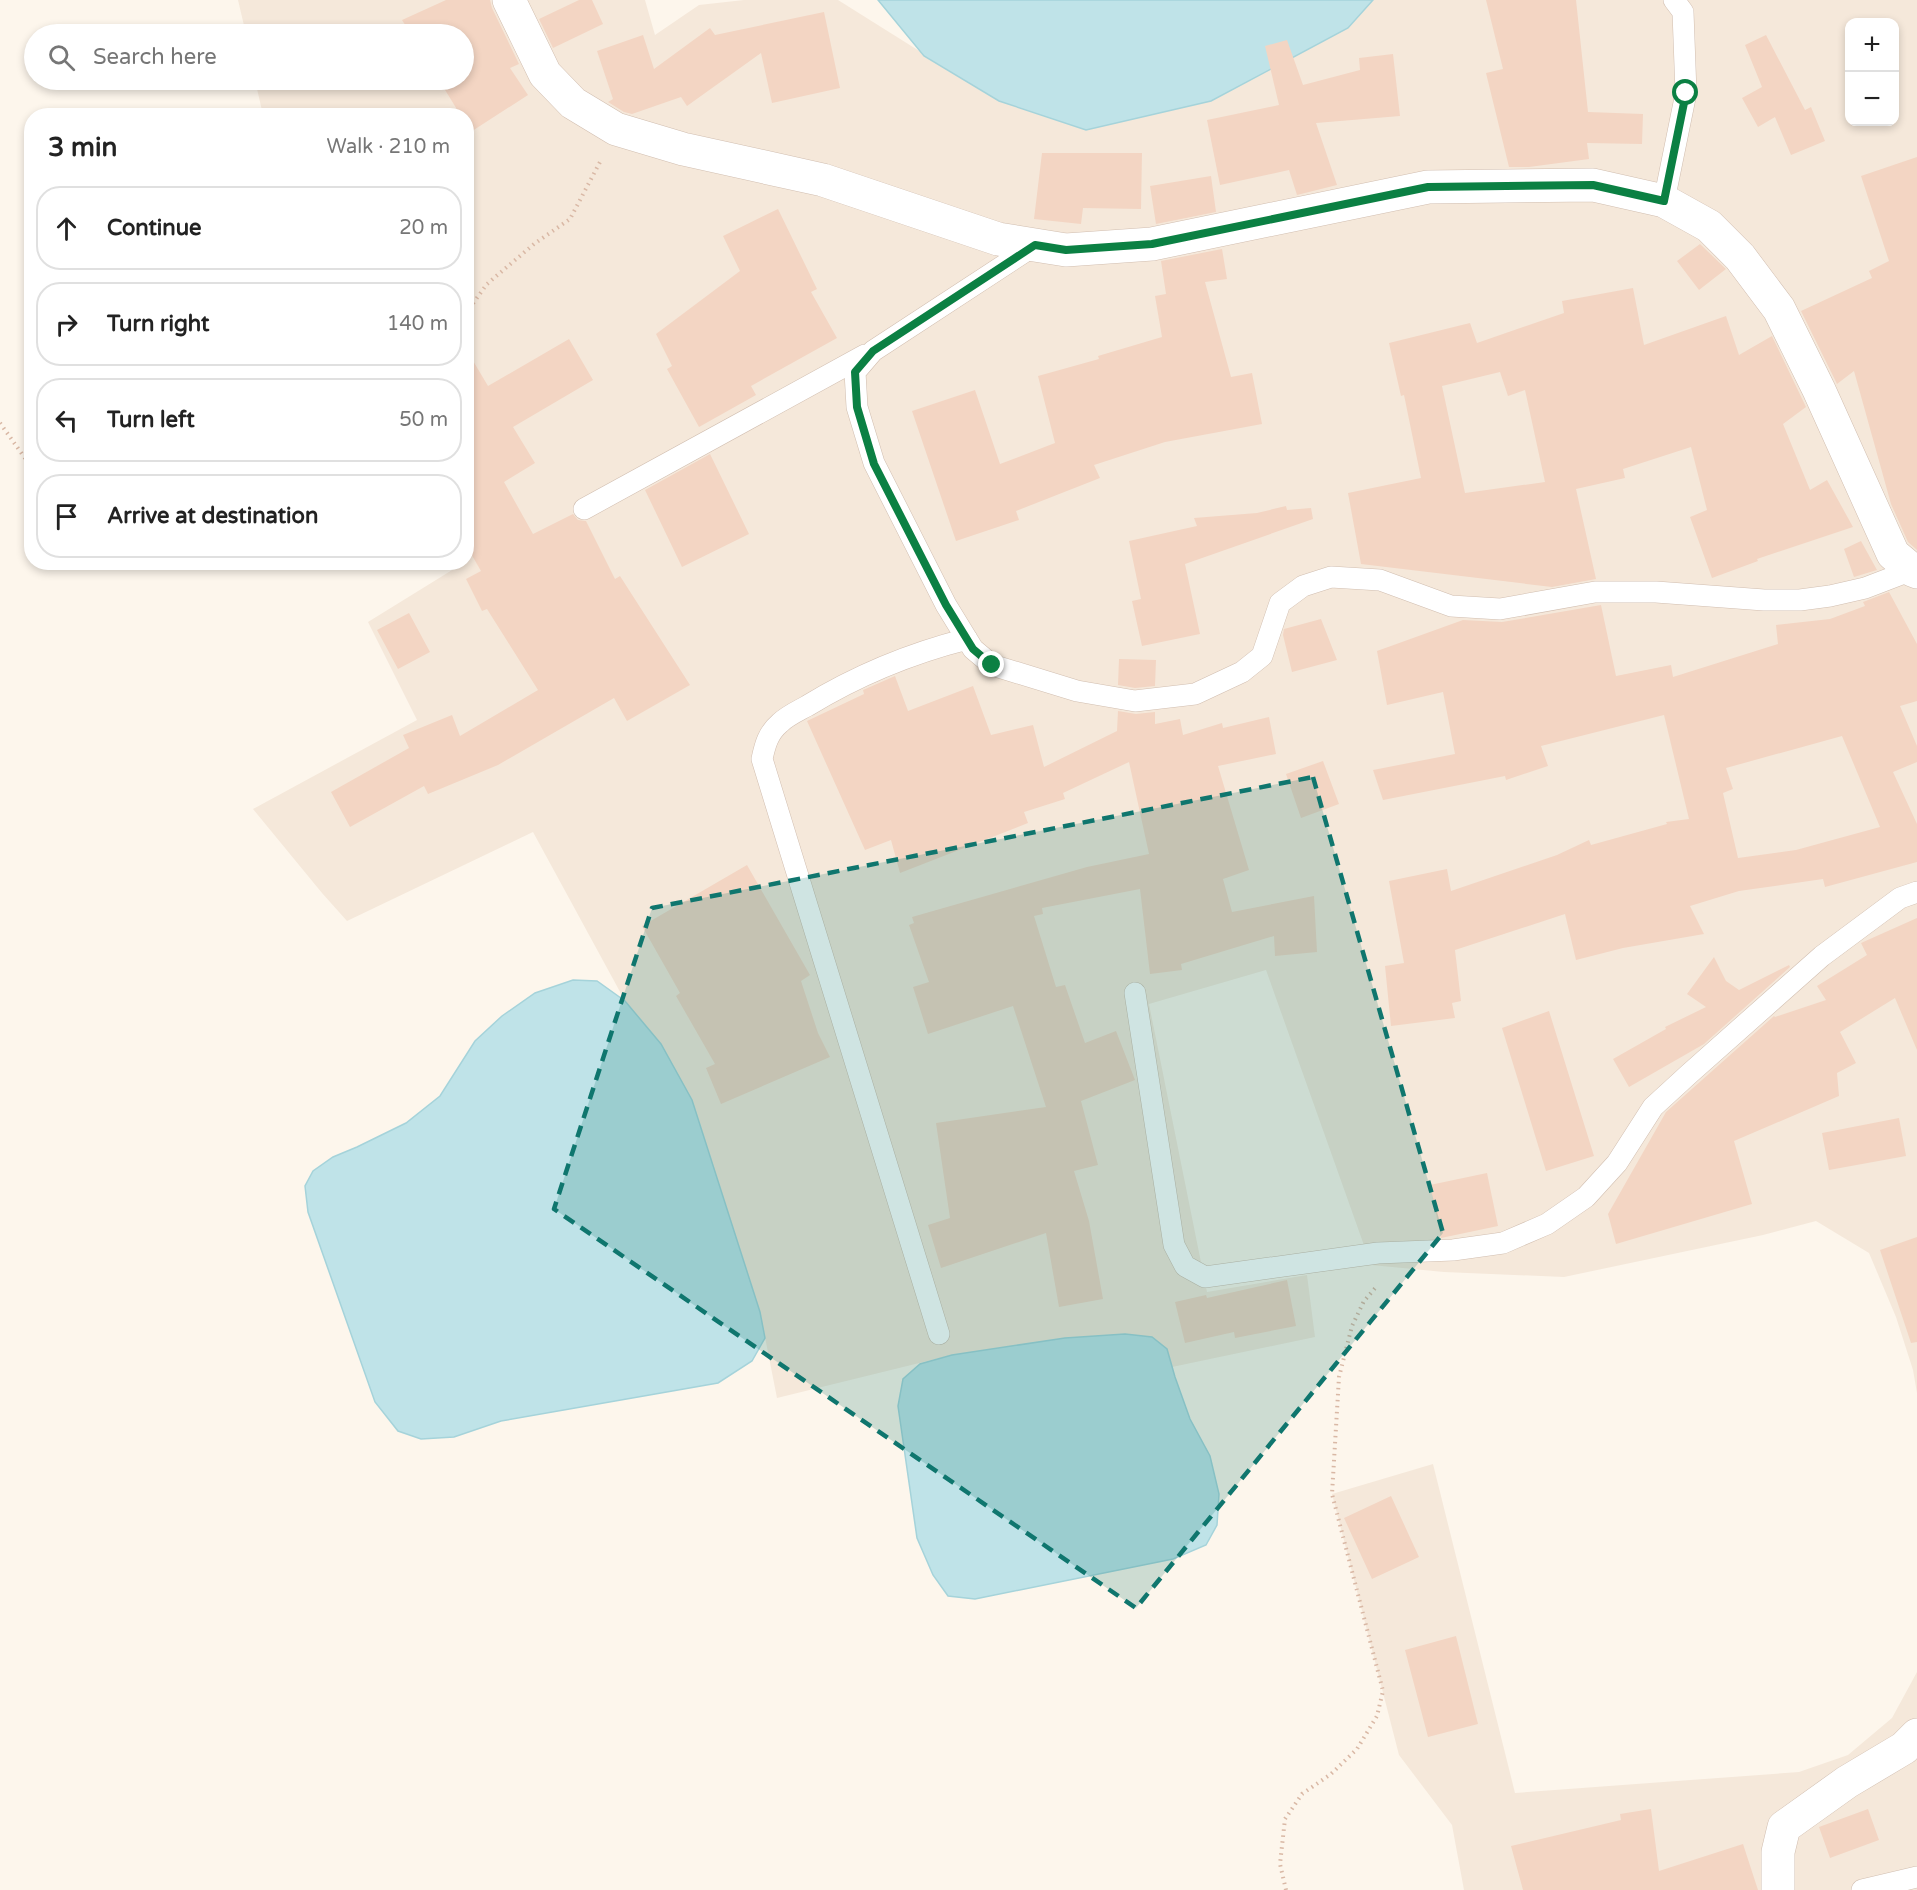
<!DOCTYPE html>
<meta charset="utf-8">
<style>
:root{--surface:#fff;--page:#f2f2f2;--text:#222;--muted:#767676;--line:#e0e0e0}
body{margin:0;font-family:"Varela Round",sans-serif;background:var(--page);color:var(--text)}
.controls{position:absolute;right:18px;top:18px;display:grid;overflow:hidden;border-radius:12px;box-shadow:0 3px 9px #0003}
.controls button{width:54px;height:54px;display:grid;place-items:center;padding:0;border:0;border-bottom:2px solid var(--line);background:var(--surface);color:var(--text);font:30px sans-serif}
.stop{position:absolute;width:18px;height:18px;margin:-14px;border:4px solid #0b8043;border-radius:50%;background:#fff}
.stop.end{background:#0b8043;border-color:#fff;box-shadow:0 2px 6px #0008}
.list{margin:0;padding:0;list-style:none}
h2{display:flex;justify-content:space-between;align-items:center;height:78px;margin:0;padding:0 24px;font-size:26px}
h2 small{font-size:20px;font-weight:400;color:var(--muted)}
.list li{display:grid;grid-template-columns:39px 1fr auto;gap:18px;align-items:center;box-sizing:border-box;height:84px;margin:0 12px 12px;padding:0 12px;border:2px solid var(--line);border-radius:24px}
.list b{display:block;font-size:22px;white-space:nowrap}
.list em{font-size:20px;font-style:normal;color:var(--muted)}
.icon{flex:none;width:33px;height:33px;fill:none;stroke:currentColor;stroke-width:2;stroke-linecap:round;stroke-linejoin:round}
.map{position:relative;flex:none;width:1917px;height:1890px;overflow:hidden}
.search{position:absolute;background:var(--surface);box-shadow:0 3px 9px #0003;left:24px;top:24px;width:450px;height:66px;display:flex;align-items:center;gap:15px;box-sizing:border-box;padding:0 21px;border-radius:33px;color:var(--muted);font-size:22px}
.panel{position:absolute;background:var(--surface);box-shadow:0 3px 9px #0003;left:24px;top:108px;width:450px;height:462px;border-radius:24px}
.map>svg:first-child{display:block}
.residential{fill:#f5e8da;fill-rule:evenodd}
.water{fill:#bfe3e8;stroke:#a5d3da;stroke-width:1.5}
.building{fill:#f3d5c3;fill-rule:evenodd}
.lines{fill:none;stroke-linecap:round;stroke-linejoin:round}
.service-casing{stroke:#d1beb0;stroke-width:22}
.minor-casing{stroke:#d1beb0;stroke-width:34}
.path{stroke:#d9b8a5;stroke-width:4;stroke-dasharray:1.5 4.5;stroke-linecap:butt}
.service{stroke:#fff;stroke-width:21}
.minor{stroke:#fff;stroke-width:33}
.route{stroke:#0b8043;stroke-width:8}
.marked{fill:#0f766e;fill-opacity:0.2;stroke:#0f766e;stroke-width:4.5;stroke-dasharray:12 8;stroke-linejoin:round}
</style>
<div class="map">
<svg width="1917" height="1890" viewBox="0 0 1917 1890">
<rect width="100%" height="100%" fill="#fdf6ec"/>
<!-- residential -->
<path class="residential" d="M 238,0 L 645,0 L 655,35 L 699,5 L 744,0 L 838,0 L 999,101 L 1348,28 L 1373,0 L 1917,0 L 1917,1393 L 1913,1370 L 1896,1317 L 1869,1253 L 1816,1221 L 1763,1235 L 1564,1277 L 1444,1272 L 1371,1265 L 1266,970 L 1149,1004 L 1207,1292 L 1307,1275 L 1315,1337 L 1172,1367 L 1167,1349 L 1065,1338 L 952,1355 L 777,1398 L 760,1312 L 661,1044 L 625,1001 L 533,832 L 347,921 L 322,893 L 253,809 L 417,720 L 368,622 L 457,567 L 456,563 L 466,562 L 466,116 L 263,115 L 255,80 L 464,80 L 464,34 L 246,34 ZM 1850,22 L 1894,22 L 1894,122 L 1850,122 Z
M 1433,1464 L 1515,1793 L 1799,1772 L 1848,1755 L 1892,1718 L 1917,1672 L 1917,1890 L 1464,1890 L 1452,1825 L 1399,1755 L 1332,1494 Z"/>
<!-- water -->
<path class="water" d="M 878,0 L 1373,0 L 1348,28 L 1211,101 L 1086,130 L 999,101 L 924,56 Z
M 573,980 L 597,981 L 625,1001 L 661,1044 L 692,1100 L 760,1312 L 765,1338 L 752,1361 L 718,1383 L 501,1421 L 454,1437 L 421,1439 L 398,1431 L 375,1402 L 308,1212 L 305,1186 L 313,1171 L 333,1157 L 357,1147 L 406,1123 L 440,1096 L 475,1041 L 502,1016 L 535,993 Z
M 1125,1334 L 1152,1337 L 1167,1349 L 1175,1377 L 1190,1419 L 1210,1456 L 1219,1494 L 1217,1525 L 1206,1545 L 1173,1559 L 975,1599 L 948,1596 L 933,1575 L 917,1538 L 898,1406 L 903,1379 L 920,1364 L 952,1355 L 1065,1338 Z"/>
<!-- building -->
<path class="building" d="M 446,0 L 490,0 L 492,8 L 519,64 L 510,68 L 528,95 L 466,135 L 466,116 L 461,116 L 439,80 L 464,80 L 464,34 L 411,34 L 402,20 Z
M 579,0 L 592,0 L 603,24 L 553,48 L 539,19 Z
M 1486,0 L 1576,0 L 1588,112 L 1643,114 L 1642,144 L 1587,143 L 1589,159 L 1529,167 L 1509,167 L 1486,73 L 1503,69 Z
M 824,12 L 840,88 L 772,103 L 761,53 L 687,106 L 681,97 L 632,114 L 624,112 L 608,102 L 613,99 L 597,51 L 643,35 L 654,69 L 710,28 L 715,35 Z
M 1766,35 L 1805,110 L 1811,107 L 1825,141 L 1791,155 L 1775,117 L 1758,127 L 1742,98 L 1762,87 L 1745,45 Z
M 1287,40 L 1303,85 L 1360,70 L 1359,58 L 1393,54 L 1400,116 L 1316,123 L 1337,185 L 1297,195 L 1289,170 L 1220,185 L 1207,120 L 1279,105 L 1265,46 Z
M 1042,153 L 1142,153 L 1141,209 L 1083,208 L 1081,224 L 1034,219 Z
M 1917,157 L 1917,550 L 1908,542 L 1891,504 L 1854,371 L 1837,384 L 1801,311 L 1872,278 L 1869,271 L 1889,261 L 1861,176 Z
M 1211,176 L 1216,212 L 1156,224 L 1150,186 Z
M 778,209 L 817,289 L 811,292 L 837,338 L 751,386 L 756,395 L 699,427 L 667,369 L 672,366 L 656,334 L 740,271 L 723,236 Z
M 1700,244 L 1726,269 L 1699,290 L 1677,261 Z
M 1222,249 L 1227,279 L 1205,282 L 1231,377 L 1252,373 L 1262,424 L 1165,442 L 1094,465 L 1100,478 L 1016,511 L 1019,520 L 956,541 L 912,411 L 975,390 L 1000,464 L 1055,443 L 1038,376 L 1099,359 L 1098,356 L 1162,337 L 1155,296 L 1166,294 L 1161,261 Z
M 1633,288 L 1644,345 L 1726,316 L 1739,355 L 1772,336 L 1806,407 L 1783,424 L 1810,490 L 1827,480 L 1853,527 L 1757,559 L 1758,561 L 1712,578 L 1690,517 L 1707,510 L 1691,447 L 1623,469 L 1625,478 L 1576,489 L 1596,579 L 1552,587 L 1361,564 L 1348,493 L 1421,478 L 1404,395 L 1401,396 L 1389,343 L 1470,323 L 1477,343 L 1564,313 L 1562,301 ZM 1500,372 L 1508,396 L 1525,390 L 1545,482 L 1465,493 L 1442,386 Z
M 569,339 L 593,380 L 513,427 L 535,463 L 504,482 L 533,534 L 573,514 L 578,520 L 586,521 L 615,579 L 620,576 L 690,685 L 627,721 L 614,698 L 498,765 L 428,794 L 424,786 L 350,827 L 331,792 L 409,748 L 403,735 L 452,715 L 460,736 L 538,690 L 487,609 L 482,611 L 466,579 L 481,571 L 466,545 L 466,349 L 488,386 Z
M 710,454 L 749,534 L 682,567 L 645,490 Z
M 1286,506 L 1287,510 L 1311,508 L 1313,519 L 1185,564 L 1200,634 L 1142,646 L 1132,601 L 1141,599 L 1129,541 L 1197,526 L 1194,518 L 1257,513 Z
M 1861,541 L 1877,570 L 1854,577 L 1844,549 Z
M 1889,592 L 1917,644 L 1917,701 L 1900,706 L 1917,746 L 1917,762 L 1893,772 L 1917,824 L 1917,862 L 1825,887 L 1823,879 L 1739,891 L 1690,906 L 1704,934 L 1623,948 L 1576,960 L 1565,914 L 1455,950 L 1461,1001 L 1452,1003 L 1455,1018 L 1391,1026 L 1385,966 L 1404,963 L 1389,881 L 1447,869 L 1451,891 L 1557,855 L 1589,840 L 1591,845 L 1667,824 L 1666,822 L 1689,819 L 1664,715 L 1541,746 L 1548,766 L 1506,780 L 1505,776 L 1383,800 L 1373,770 L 1455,754 L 1443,692 L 1387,705 L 1377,651 L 1463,620 L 1502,622 L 1601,605 L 1616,676 L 1671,665 L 1673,677 L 1778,644 L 1776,625 L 1830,619 L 1865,606 L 1863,602 ZM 1842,736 L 1880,827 L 1796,850 L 1738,858 L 1723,793 L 1733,789 L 1726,768 Z
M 409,613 L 430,652 L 398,669 L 377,630 Z
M 1321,619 L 1337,660 L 1292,672 L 1283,635 L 1284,629 Z
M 1119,659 L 1156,660 L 1155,686 L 1135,688 L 1118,685 Z
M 895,676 L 908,711 L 973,686 L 991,735 L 1033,725 L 1044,767 L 1117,731 L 1118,711 L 1136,714 L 1155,712 L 1155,724 L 1180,719 L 1183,735 L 1222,723 L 1223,728 L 1269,717 L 1276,754 L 1218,766 L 1249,870 L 1223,879 L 1232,912 L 1314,896 L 1317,952 L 1275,956 L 1274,936 L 1181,964 L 1182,970 L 1150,974 L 1140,889 L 1042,908 L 1043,914 L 1034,916 L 1056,987 L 1065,985 L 1085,1043 L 1116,1031 L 1135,1080 L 1081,1101 L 1098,1165 L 1074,1171 L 1089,1221 L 1103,1299 L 1059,1307 L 1046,1233 L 941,1268 L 928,1225 L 950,1218 L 936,1123 L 1046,1107 L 1013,1006 L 928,1034 L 913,987 L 929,982 L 909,925 L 914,923 L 912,917 L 1087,867 L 1149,854 L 1129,762 L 1063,793 L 1065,799 L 1024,812 L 1028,823 L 900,873 L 891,840 L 865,850 L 807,721 L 864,694 L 863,690 Z
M 1323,761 L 1339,804 L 1301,818 L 1286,774 Z
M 747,865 L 810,975 L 801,981 L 818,1033 L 830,1057 L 721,1104 L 706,1068 L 715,1064 L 676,996 L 680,993 L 642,926 Z
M 1917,918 L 1917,1050 L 1895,998 L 1840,1032 L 1856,1063 L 1837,1073 L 1839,1096 L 1734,1141 L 1752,1204 L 1616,1244 L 1608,1214 L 1666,1112 L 1774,1016 L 1775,1017 L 1826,1000 L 1817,986 L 1867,955 L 1861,943 Z
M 1714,957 L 1726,981 L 1739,990 L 1789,965 L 1790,967 L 1704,1044 L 1629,1087 L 1613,1059 L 1666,1029 L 1665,1027 L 1706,1007 L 1687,994 Z
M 1549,1011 L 1594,1156 L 1546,1171 L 1502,1028 Z
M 1899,1118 L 1906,1156 L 1829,1170 L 1822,1133 Z
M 1487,1173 L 1498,1226 L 1441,1238 L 1430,1185 Z
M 1917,1237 L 1917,1342 L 1911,1343 L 1880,1250 Z
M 1287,1280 L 1296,1326 L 1235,1338 L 1234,1332 L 1185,1343 L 1175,1302 L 1206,1295 L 1207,1298 Z
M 1391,1496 L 1419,1557 L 1372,1579 L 1344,1518 Z
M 1456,1636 L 1478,1724 L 1428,1737 L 1405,1650 Z
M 1651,1809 L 1659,1871 L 1743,1844 L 1758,1890 L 1523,1890 L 1511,1846 L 1621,1820 L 1620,1814 Z
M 1868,1809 L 1879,1840 L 1830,1858 L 1819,1827 Z"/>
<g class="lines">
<!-- service casing -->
<g class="service-casing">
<path id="service" d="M 1664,201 L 1686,93 L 1683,12 L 1674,0
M 1035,245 L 873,351 L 855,372 L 857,407 L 874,463 L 946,605 L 973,649 L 992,665 L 1077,691 L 1135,701 L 1195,694 L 1242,672 L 1262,656 L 1280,603 L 1303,586 L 1331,577 L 1380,580 L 1451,606 L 1500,609 L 1595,592 L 1656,592 L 1764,600 L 1800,600 L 1830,596 L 1865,588 L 1912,570
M 584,509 L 865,355
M 1135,993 L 1174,1245 L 1185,1266 L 1205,1277 L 1378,1253 L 1453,1250 L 1503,1243 L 1547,1224 L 1586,1197 L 1617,1163 L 1653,1107 L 1689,1074 L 1822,956 L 1900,898 L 1917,892
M 939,1334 L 762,759 C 765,745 768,733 780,723 C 787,716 798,711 807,706 C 856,676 912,653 967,639
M 1862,1890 L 1917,1877"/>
</g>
<!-- minor casing -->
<g class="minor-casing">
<path id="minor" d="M 509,0 L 545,74 L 573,103 L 616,129 L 683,149 L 823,180 L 998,239 L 1066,250 L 1152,244 L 1428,187 L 1593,185 L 1664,201 L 1709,226 L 1740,257 L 1779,309 L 1819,390 L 1893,554 L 1912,570 L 1917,572
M 1778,1890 L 1778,1852 L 1784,1827 L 1847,1782 L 1904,1748 L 1917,1735"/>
</g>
<!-- path -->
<path class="path" d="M 466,313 L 487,284 L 534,244 L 570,219 L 600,162
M 0,423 L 32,468
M 1286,1890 L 1280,1864 L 1285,1819 L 1302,1794 L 1331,1774 L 1357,1749 L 1377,1716 L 1383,1691 L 1332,1494 L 1339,1377 L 1352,1326 L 1364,1301 L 1377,1286"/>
<!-- service -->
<use href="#service" class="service"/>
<!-- minor -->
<use href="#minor" class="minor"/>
</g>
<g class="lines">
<!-- route -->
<path class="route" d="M 992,665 L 973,649 L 946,605 L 874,464 L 857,407 L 855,372 L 873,351 L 1035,245 L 1066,250 L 1152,244 L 1428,187 L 1593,185 L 1664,201 L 1686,93"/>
</g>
<!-- marked area -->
<path class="marked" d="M 1313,777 L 1443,1233 L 1136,1608 L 554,1209 L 652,908 Z"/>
</svg>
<div class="controls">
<button>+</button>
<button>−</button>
</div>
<div class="stop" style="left:1686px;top:93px"></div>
<div class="stop end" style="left:992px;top:665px"></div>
<div class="search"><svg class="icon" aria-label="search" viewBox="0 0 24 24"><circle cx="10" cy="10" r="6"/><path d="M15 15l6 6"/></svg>Search here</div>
<section class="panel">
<h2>3 min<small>Walk · 210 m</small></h2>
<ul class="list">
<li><svg class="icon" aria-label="ahead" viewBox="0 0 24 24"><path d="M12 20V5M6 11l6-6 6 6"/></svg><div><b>Continue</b></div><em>20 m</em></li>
<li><svg class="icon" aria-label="right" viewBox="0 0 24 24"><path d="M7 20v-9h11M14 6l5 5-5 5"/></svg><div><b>Turn right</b></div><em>140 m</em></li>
<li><svg class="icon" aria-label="left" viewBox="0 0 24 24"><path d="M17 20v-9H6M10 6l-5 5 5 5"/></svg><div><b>Turn left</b></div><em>50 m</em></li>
<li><svg class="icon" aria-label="arrive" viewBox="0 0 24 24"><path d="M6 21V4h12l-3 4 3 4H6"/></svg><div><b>Arrive at destination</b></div></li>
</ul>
</section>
</div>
